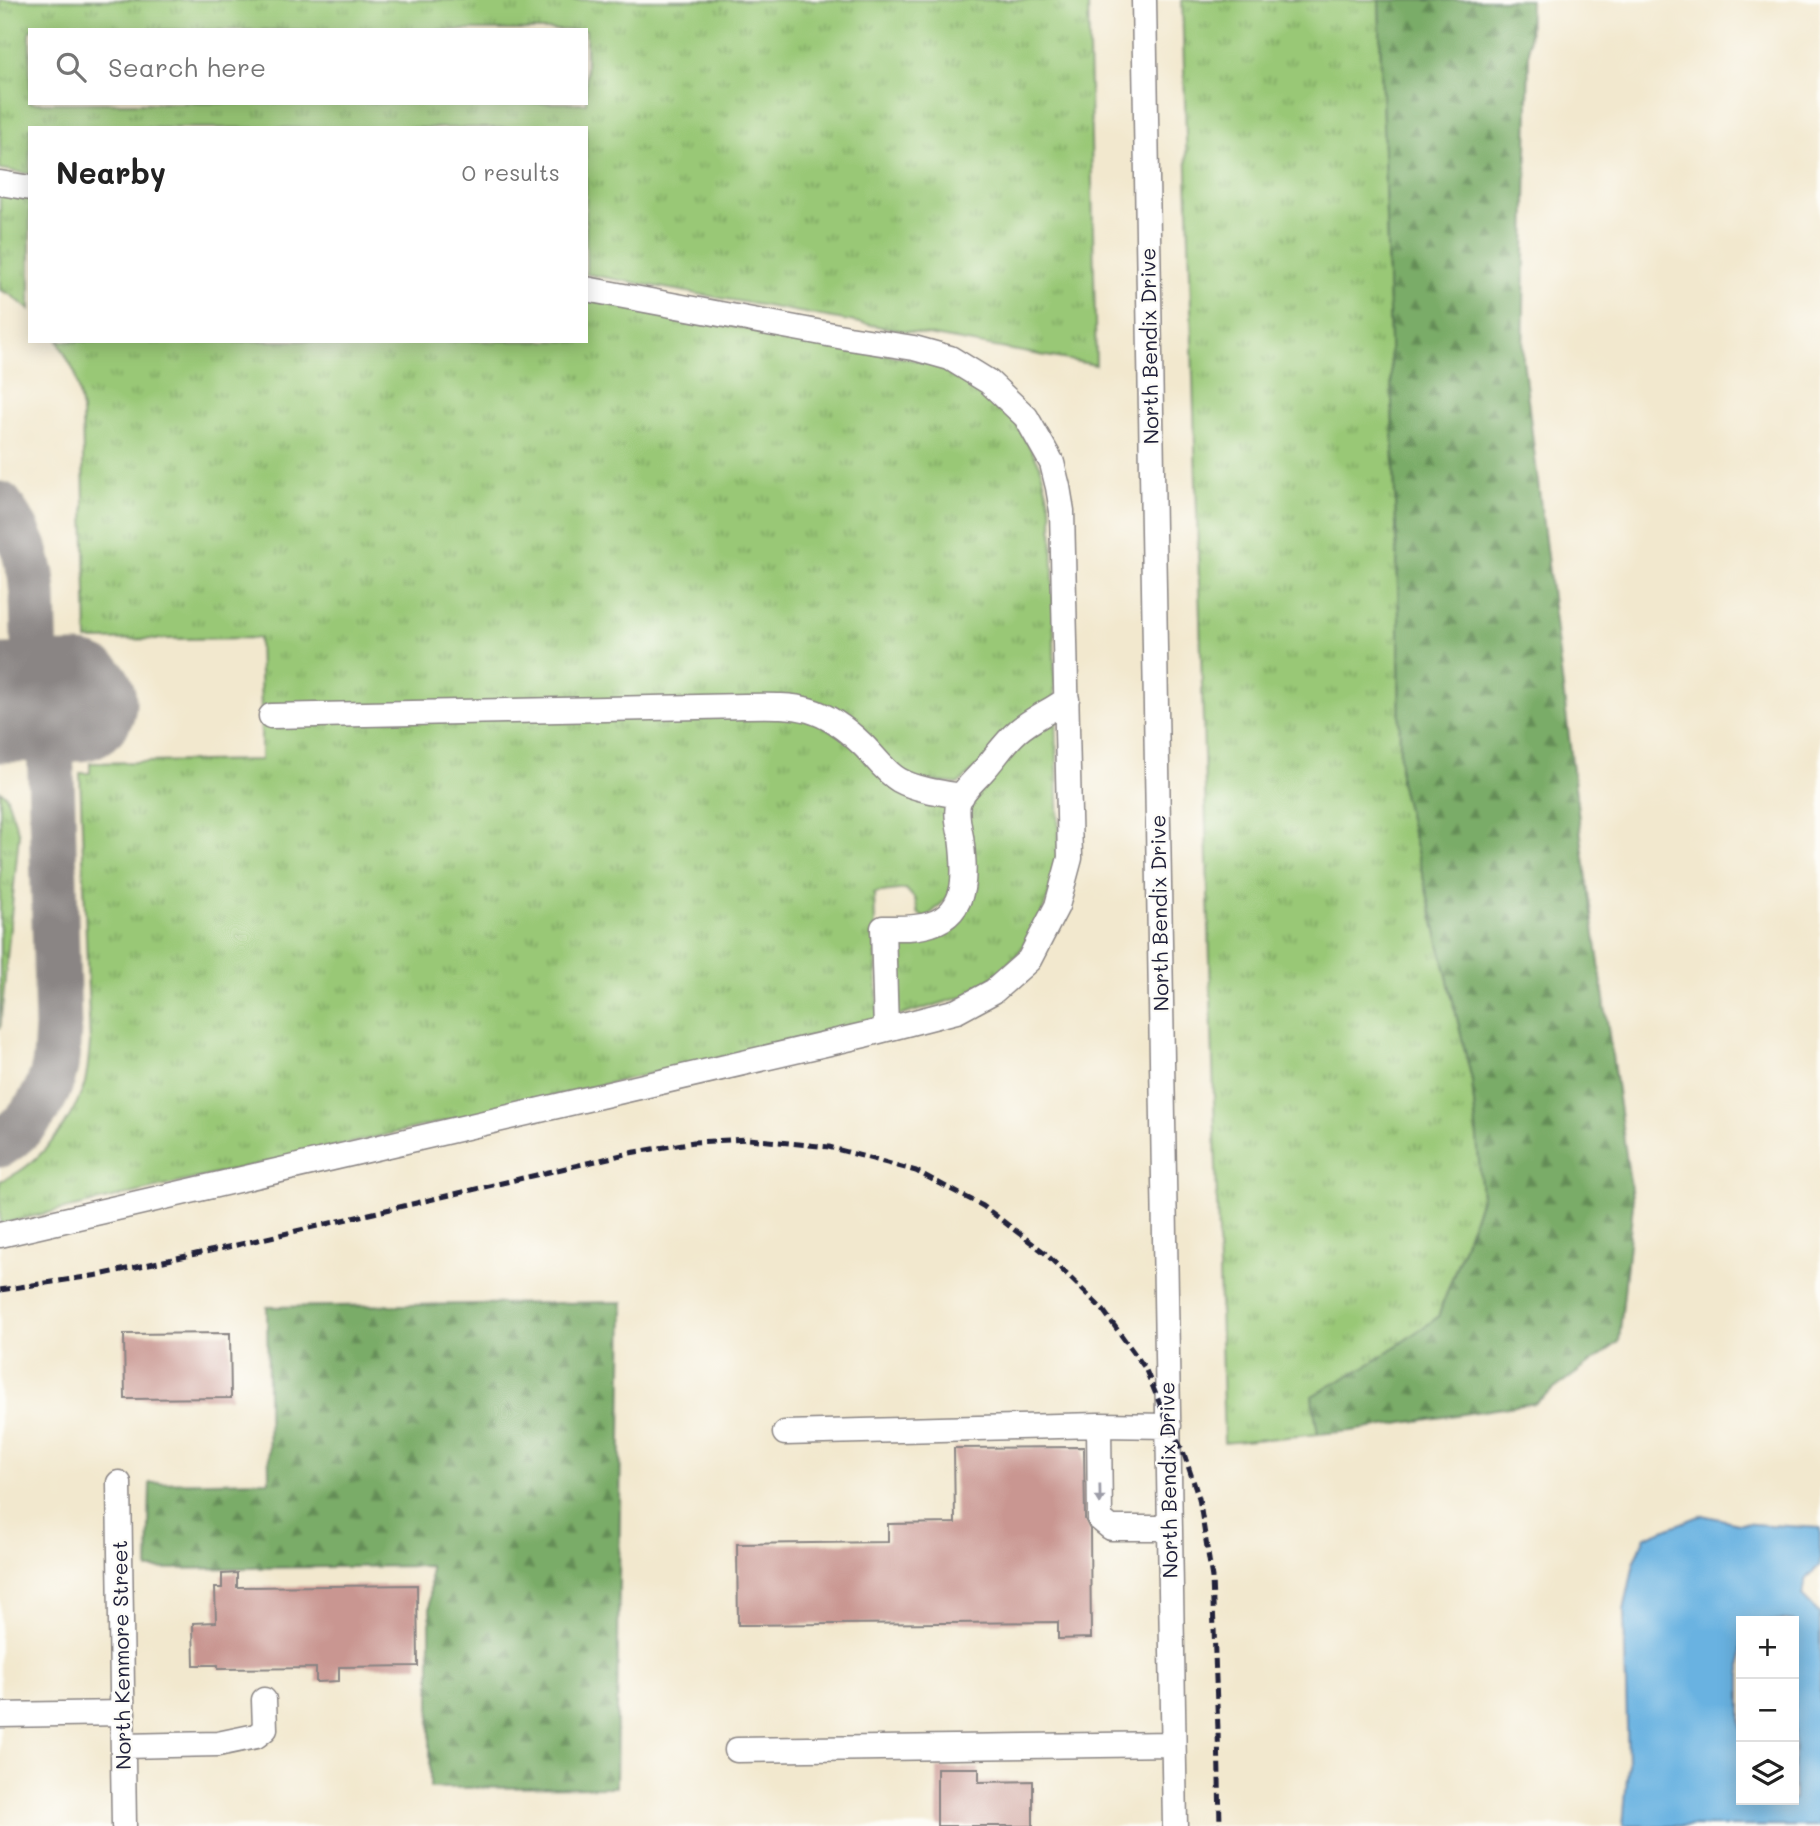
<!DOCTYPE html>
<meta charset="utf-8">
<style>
:root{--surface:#fff;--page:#f6f6f6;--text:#222;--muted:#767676;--line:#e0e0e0}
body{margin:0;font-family:Mali,sans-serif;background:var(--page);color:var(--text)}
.controls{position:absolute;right:21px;bottom:21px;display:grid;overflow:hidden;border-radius:0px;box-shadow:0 4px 18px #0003}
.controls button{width:63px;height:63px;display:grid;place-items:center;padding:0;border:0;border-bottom:2px solid var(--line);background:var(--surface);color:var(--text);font:35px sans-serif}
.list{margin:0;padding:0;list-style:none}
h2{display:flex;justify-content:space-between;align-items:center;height:91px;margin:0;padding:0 28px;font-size:30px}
h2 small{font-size:23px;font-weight:400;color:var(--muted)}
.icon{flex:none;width:38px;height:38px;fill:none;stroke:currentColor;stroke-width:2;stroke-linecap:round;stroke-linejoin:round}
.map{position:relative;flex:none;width:1820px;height:1826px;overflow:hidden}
.search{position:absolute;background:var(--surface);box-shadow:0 4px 18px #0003;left:28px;top:28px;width:560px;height:77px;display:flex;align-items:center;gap:18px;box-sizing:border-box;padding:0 24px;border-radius:0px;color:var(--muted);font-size:26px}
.panel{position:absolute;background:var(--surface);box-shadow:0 4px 18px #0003;left:28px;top:126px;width:560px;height:217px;border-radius:0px}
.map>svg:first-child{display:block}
.grass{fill:url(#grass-tufts);stroke:#5e7558;stroke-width:2;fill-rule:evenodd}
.forest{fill:url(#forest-firs);stroke:#4e6751;stroke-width:2}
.water{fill:#69b2e1;stroke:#466a8e;stroke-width:2;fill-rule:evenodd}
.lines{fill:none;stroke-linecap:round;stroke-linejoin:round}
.taxiway{stroke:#8a8584;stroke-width:47}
.runway{stroke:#8a8584;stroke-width:119}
.building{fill:#c99691}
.minor-casing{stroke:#8a8584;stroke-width:27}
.minor{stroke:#fff;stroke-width:24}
.rail{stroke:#22223b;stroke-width:5;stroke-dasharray:10 5;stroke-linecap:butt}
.oneway{fill:#9c9ca7}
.labels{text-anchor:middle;stroke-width:5;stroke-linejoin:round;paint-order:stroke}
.street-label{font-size:21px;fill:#22223b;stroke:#fdfcf7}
</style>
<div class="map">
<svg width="1820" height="1826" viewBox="0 0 1820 1826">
<defs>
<pattern id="grass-tufts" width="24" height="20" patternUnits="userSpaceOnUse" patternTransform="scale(1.75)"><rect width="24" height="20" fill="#99c876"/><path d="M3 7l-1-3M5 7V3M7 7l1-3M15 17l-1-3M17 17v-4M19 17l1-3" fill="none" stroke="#7ca262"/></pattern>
<pattern id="forest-firs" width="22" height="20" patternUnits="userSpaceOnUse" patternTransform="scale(1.75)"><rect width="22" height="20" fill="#7aac67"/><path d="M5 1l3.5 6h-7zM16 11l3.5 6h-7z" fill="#648c56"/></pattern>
</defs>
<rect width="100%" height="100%" fill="#fdfcf7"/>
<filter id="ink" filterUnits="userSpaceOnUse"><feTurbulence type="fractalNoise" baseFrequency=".0143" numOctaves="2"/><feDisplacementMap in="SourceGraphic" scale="14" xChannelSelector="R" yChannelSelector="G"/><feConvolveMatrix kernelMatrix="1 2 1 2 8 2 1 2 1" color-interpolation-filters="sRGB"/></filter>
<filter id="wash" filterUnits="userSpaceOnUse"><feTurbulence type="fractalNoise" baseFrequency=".00686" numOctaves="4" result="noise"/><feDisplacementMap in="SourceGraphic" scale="28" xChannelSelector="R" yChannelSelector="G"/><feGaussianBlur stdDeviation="1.57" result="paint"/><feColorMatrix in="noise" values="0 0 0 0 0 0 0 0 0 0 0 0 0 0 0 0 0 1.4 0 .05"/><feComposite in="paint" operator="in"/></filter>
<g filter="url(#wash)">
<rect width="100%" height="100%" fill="#f2e8ce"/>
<!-- grass -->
<path class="grass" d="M 0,0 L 1088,0 L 1096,365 L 586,274 L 586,128 L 30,128 L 30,174 L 0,169 ZM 30,30 L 586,30 L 586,103 L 30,103 Z
M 1182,0 L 1379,0 L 1399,618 L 1400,781 L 1472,1080 L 1482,1196 L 1438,1317 L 1375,1361 L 1312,1396 L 1318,1434 L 1224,1443 Z
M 0,193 L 30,198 L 30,310 L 11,295 L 0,290 Z
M 586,299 L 931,363 L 982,387 L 1016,423 L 1040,465 L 1052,513 L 1055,699 L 958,784 L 908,779 L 835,714 L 261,712 L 259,638 L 87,640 L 82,410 L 75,373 L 58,341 L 586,341 Z
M 1056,713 L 1059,846 L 1054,880 L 1039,921 L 1018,954 L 996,975 L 969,995 L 892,1018 L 889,941 L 953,918 L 966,803 L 1000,757 Z
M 806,714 L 937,797 L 951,813 L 955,891 L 925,919 L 918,913 L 915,899 L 906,889 L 874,893 L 878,1021 L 0,1224 L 0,1181 C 37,1168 69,1125 83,1089 C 88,1076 88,1059 90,1045 L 80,773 L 90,773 L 90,763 L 261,760 L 261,721 Z
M 0,791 L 6,795 L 19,834 L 0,1030 Z"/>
<!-- forest -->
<path class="forest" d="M 1379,0 L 1530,0 L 1523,359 L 1581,836 L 1633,1204 L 1619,1342 L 1535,1403 L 1351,1431 L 1318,1434 L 1312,1396 L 1375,1361 L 1438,1317 L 1482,1196 L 1472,1080 L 1400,781 L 1399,618 Z
M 623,1302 L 616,1787 L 430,1788 L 430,1566 L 148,1569 L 150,1483 L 269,1481 L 267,1307 Z"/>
<!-- water -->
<path class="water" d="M 1702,1515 L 1738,1523 L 1820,1528 L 1820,1565 L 1807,1578 L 1802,1596 L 1820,1614 L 1820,1826 L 1623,1826 L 1628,1765 L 1624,1611 L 1634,1563 L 1645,1537 ZM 1741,1621 L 1794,1621 L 1794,1800 L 1741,1800 Z"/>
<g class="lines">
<!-- taxiway -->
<path class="taxiway" d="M 0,505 L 16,530 L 24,548 L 31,575 L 33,594 L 36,702
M 0,1144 C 27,1127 49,1097 55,1066 C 57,1053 57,1040 58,1028 L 49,702"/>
<!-- runway -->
<path class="runway" d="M 0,703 L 77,702"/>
</g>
<g id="blocks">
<!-- building -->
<path class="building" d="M 230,1333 L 231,1398 L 125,1399 L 124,1334 Z
M 1084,1447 L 1085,1519 L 1090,1529 L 1091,1638 L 1058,1639 L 1058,1622 L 738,1625 L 737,1544 L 888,1542 L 888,1524 L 955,1523 L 954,1448 Z
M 237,1573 L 237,1587 L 417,1585 L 418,1666 L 339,1667 L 339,1681 L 316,1682 L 316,1668 L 218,1669 L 218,1665 L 194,1665 L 193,1623 L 216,1622 L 215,1588 L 222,1588 L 222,1574 Z
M 937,1768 L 979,1768 L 979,1782 L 1033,1781 L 1033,1826 L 937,1826 Z"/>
</g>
</g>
<g filter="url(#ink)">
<use href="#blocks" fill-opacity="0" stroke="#8a8584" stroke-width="2"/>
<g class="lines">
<!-- minor casing -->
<g class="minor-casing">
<path id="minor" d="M 1144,0 L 1175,1826
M 0,183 L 30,188
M 271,716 L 745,706 C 800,705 822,705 864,746 C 875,757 885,772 899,780 C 917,790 942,793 962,796
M 886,1029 L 883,928 C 899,928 916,929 931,924 C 970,912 965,869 961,837 C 959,826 955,811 959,800 C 964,789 975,780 983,771 C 995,758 1004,743 1018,731 C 1033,718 1051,711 1067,699
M 0,1235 L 864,1035 L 957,1011 L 994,991 L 1029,960 L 1057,906 L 1070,858 L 1062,511 L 1058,487 L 1052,463 L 1026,417 L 989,382 L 950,358 L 914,348 L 849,338 L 586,289
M 1099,1425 L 1100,1519 L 1111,1528 L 1170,1528
M 785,1433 L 1099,1425 L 1169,1426
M 119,1483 L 124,1826
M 0,1715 L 123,1713
M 123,1746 L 218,1744 L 256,1736 L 265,1729 L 264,1700
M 737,1750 L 1173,1744"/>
</g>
<!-- minor -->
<use href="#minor" class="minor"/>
<!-- rail -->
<path class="rail" d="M 0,1290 L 99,1275 L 228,1247 L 630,1153 L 694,1142 L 748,1139 L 829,1147 L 916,1171 L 983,1206 L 1045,1253 L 1103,1310 L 1145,1368 L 1169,1426 L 1183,1451 L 1199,1498 L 1212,1578 L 1218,1730 L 1220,1826"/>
</g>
<!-- one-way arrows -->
<defs><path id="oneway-solid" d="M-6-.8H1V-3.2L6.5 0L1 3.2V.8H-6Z" transform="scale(1.75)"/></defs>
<use class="oneway" href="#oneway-solid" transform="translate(1100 1494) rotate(89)"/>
</g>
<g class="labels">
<!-- street labels -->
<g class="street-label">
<text transform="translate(1150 346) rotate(-91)" y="7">North Bendix Drive</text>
<text transform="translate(1160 913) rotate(-91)" y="7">North Bendix Drive</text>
<text transform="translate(1169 1480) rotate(-91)" y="7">North Bendix Drive</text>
<text transform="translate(122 1655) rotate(-91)" y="7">North Kenmore Street</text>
</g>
</g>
</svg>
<div class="controls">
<button>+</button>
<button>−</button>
<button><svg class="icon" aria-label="layers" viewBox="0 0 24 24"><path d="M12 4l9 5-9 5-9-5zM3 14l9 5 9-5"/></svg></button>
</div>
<div class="search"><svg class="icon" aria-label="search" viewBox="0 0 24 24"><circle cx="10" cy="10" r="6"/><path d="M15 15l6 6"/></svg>Search here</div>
<section class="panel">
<h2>Nearby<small>0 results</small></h2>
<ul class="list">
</ul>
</section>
</div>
